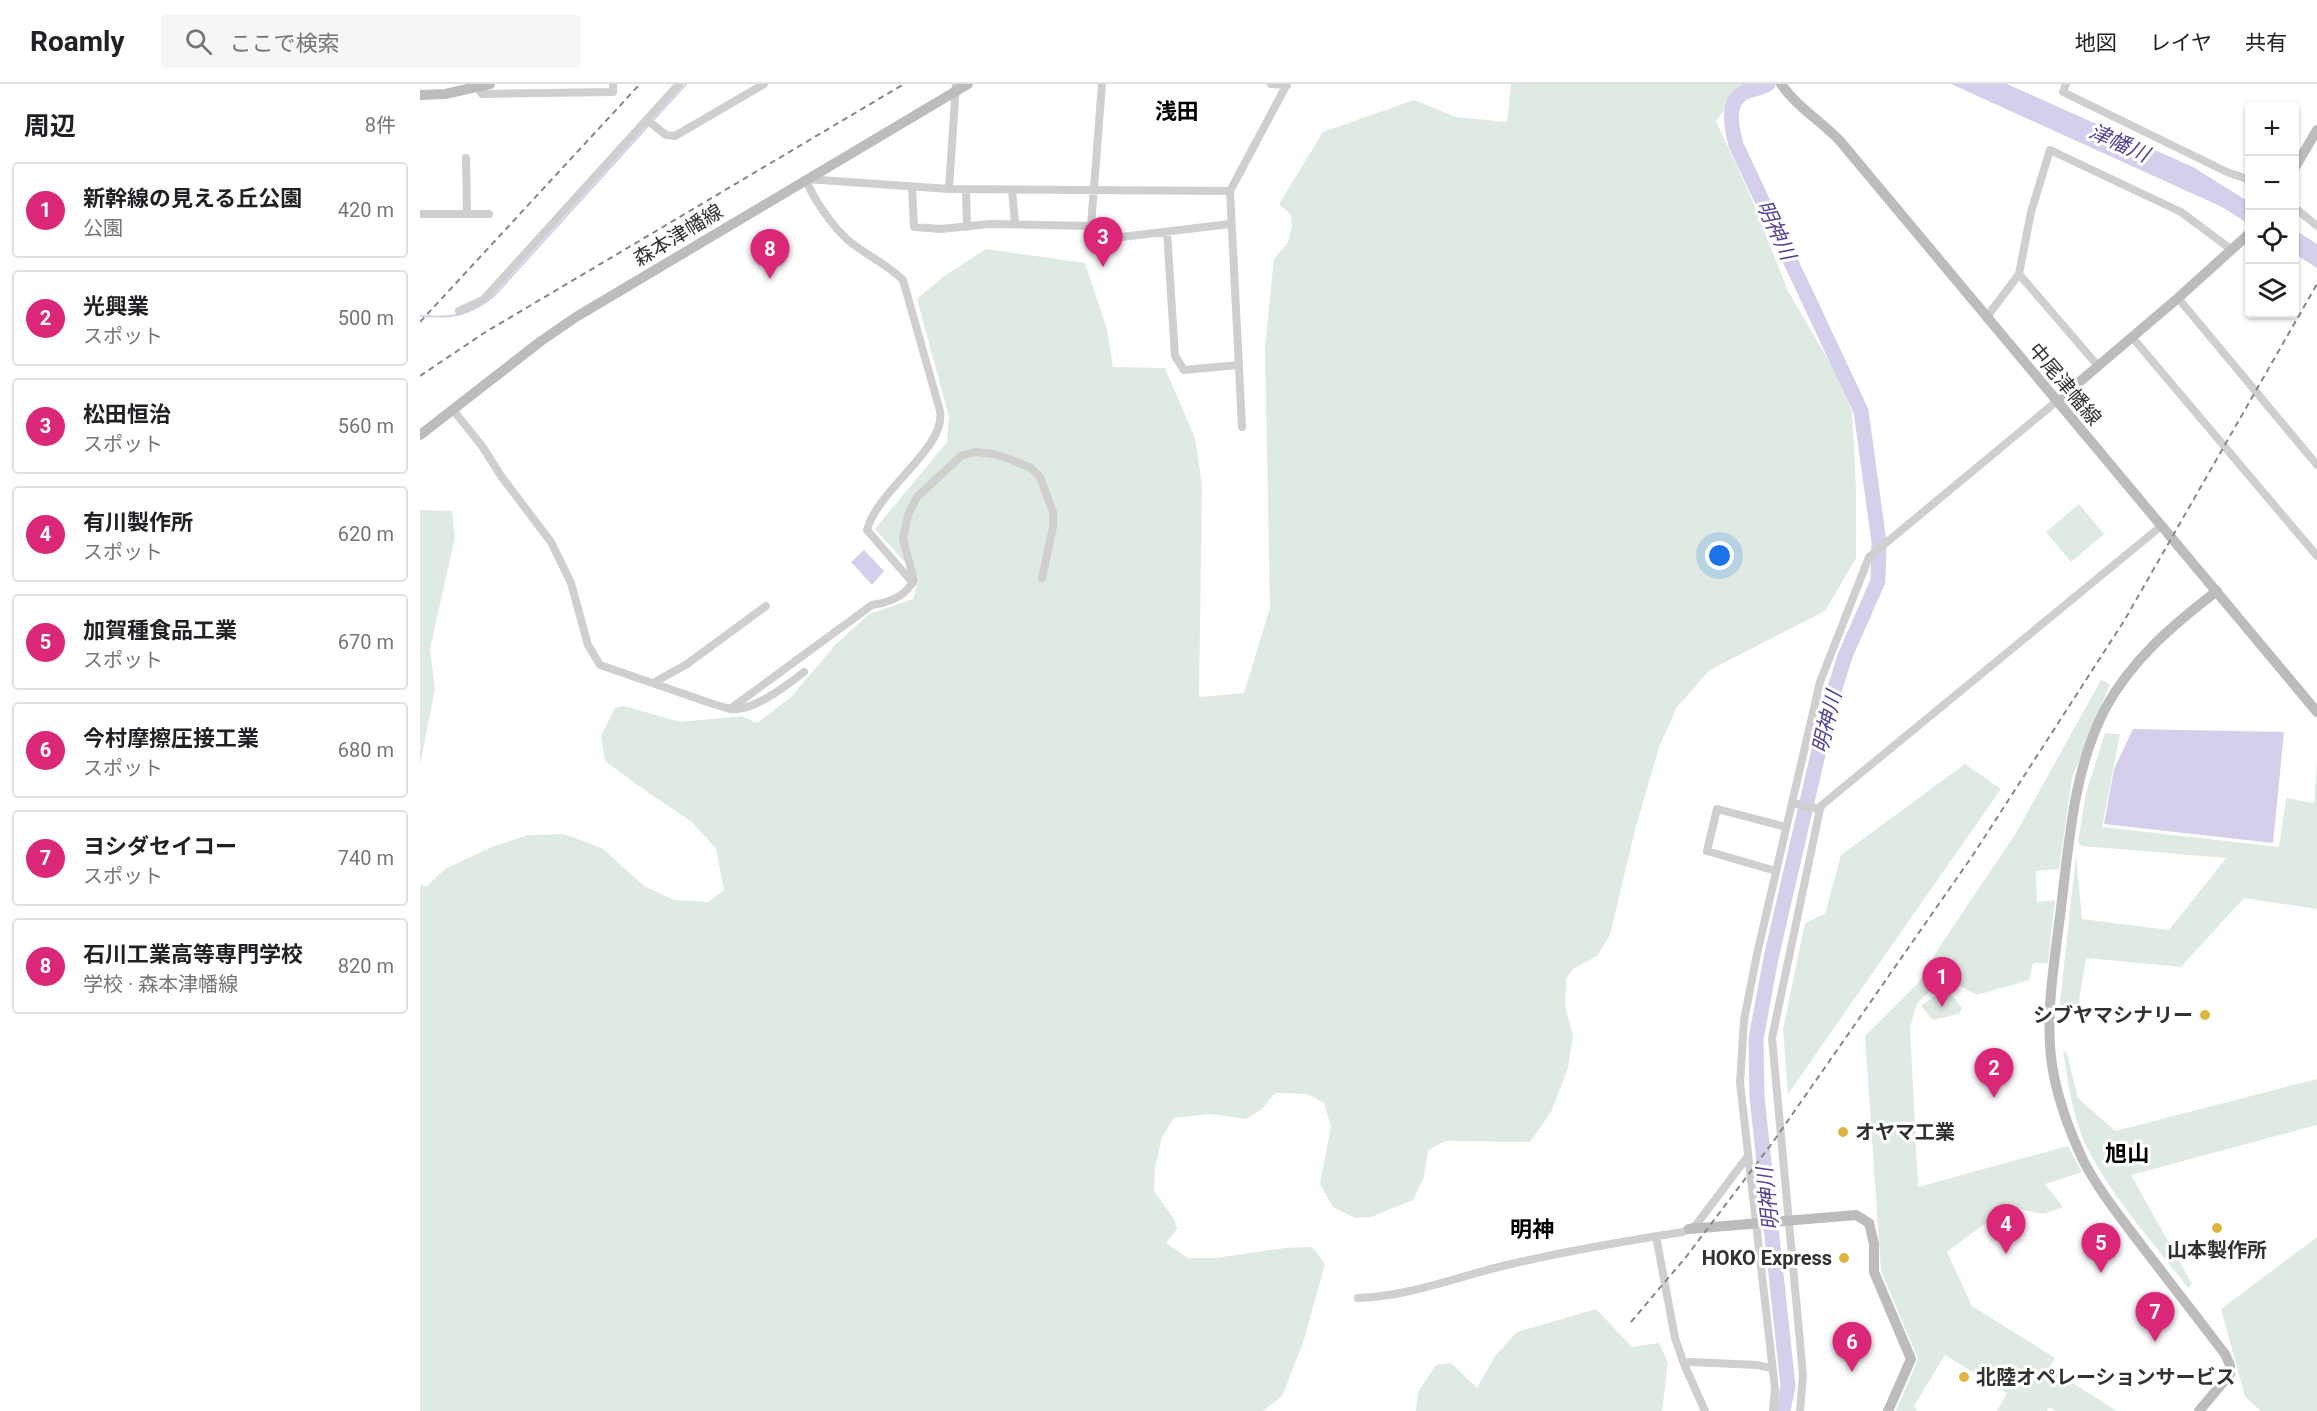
<!DOCTYPE html>
<html lang="ja">
<meta charset="utf-8">
<style>
:root{--surface:#fff;--page:#f6f6f6;--text:#202124;--muted:#757577;--line:#e0e0e0;--accent:#db2777}
body{margin:0;font-family:Roboto,"Noto Sans JP",sans-serif;background:var(--page);color:var(--text)}
.controls{position:absolute;right:18px;top:18px;display:grid;overflow:hidden;border-radius:6px;box-shadow:0 2px 4px #0004}
.controls button{width:54px;height:54px;display:grid;place-items:center;padding:0;border:0;border-bottom:2px solid var(--line);background:var(--surface);color:var(--text);font:30px sans-serif}
.you{position:absolute;left:1300px;top:472px;width:21px;height:21px;margin:-15px;border:4px solid #fff;border-radius:50%;background:#1a73e8;box-shadow:0 0 0 9px #1a73e833}
.badge{display:grid;place-items:center;width:39px;height:39px;border-radius:50%;background:var(--accent);color:#fff;font-size:20px;font-weight:700}
.pin{position:absolute;translate:-50% -50px;filter:drop-shadow(0 2px 3px #0008)}
.pin::after{content:'';position:absolute;top:32px;width:21px;height:18px;background:inherit;clip-path:polygon(0 0,100% 0,50% 100%)}
.list{margin:0;padding:0;list-style:none}
h2{display:flex;justify-content:space-between;align-items:center;height:78px;margin:0;padding:0 24px;font-size:26px}
h2 small{font-size:20px;font-weight:400;color:var(--muted)}
.list li{display:grid;grid-template-columns:39px 1fr auto;gap:18px;align-items:center;box-sizing:border-box;height:96px;margin:0 12px 12px;padding:0 12px;border:2px solid var(--line);border-radius:6px}
.list b{display:block;font-size:22px;white-space:nowrap}
.list p{margin:0;font-size:20px;white-space:nowrap;color:var(--muted)}
.list em{font-size:20px;font-style:normal;color:var(--muted)}
.icon{flex:none;width:33px;height:33px;fill:none;stroke:currentColor;stroke-width:2;stroke-linecap:round;stroke-linejoin:round}
.map{position:relative;flex:none;width:1897px;height:1327px;overflow:hidden}
header{display:flex;align-items:center;gap:36px;box-sizing:border-box;height:84px;padding:0 30px;background:var(--surface);border-bottom:2px solid var(--line)}
header strong{font-size:28px}
nav{display:flex;gap:33px;margin-inline-start:auto;font-size:21px}
.search{width:420px;height:54px;background:var(--page);display:flex;align-items:center;gap:15px;box-sizing:border-box;padding:0 21px;border-radius:6px;color:var(--muted);font-size:22px}
main{display:flex}
aside{flex:1;background:var(--surface)}
.map>svg:first-child{display:block}
.green{fill:#dfebe2}
.water{fill:#d5cfec}
.lines{fill:none;stroke-linecap:round;stroke-linejoin:round}
.stream{stroke:#d5cfec;stroke-width:2}
.river{stroke:#d5cfec;stroke-width:15}
.street{stroke:#cfcfcf;stroke-width:8}
.secondary{stroke:#bcbcbc;stroke-width:10}
.rail{stroke:#878787;stroke-width:2;stroke-dasharray:6 4.5;stroke-linecap:butt}
.poi-dot{fill:#deb540;stroke:#fff;stroke-width:2}
.labels{text-anchor:middle;stroke-width:6;stroke-linejoin:round;paint-order:stroke}
.street-label{font-size:20px;fill:#323232;stroke:#fff}
.poi-label{font-size:20px;font-weight:bold;fill:#323232;stroke:#fff;text-anchor:end}
.water-label{font-size:21px;font-style:italic;fill:#534392;stroke:#fff}
.quarter-label{font-size:22px;font-weight:bold;fill:#000;stroke:#fff}
</style>
<header>
<strong>Roamly</strong>
<div class="search"><svg class="icon" aria-label="search" viewBox="0 0 24 24"><circle cx="10" cy="10" r="6"/><path d="M15 15l6 6"/></svg>ここで検索</div>
<nav><a>地図</a><a>レイヤ</a><a>共有</a></nav>
</header>
<main>
<aside>
<h2>周辺<small>8件</small></h2>
<ul class="list">
<li><span class="badge">1</span><div><b>新幹線の見える丘公園</b><p>公園</p></div><em>420 m</em></li>
<li><span class="badge">2</span><div><b>光興業</b><p>スポット</p></div><em>500 m</em></li>
<li><span class="badge">3</span><div><b>松田恒治</b><p>スポット</p></div><em>560 m</em></li>
<li><span class="badge">4</span><div><b>有川製作所</b><p>スポット</p></div><em>620 m</em></li>
<li><span class="badge">5</span><div><b>加賀種食品工業</b><p>スポット</p></div><em>670 m</em></li>
<li><span class="badge">6</span><div><b>今村摩擦圧接工業</b><p>スポット</p></div><em>680 m</em></li>
<li><span class="badge">7</span><div><b>ヨシダセイコー</b><p>スポット</p></div><em>740 m</em></li>
<li><span class="badge">8</span><div><b>石川工業高等専門学校</b><p>学校 · 森本津幡線</p></div><em>820 m</em></li>
</ul>
</aside>
<div class="map">
<svg width="1897" height="1327" viewBox="0 0 1897 1327">
<rect width="100%" height="100%" fill="#fff"/>
<!-- green -->
<path class="green" d="M 1091,0 L 1329,0 L 1318,9 L 1296,37 L 1330,111 L 1368,207 L 1413,284 L 1432,327 L 1436,403 L 1436,474 L 1405,527 L 1290,586 L 1257,623 L 1239,663 L 1215,746 L 1190,851 L 1177,872 L 1153,885 L 1146,895 L 1145,921 L 1153,952 L 1148,984 L 1131,1028 L 1110,1058 L 1026,1057 L 1008,1066 L 1004,1093 L 993,1116 L 951,1133 L 935,1134 L 913,1123 L 900,1100 L 911,1042 L 904,1019 L 887,1010 L 855,1009 L 842,1025 L 826,1035 L 790,1030 L 754,1034 L 742,1053 L 735,1084 L 734,1107 L 754,1135 L 757,1145 L 746,1159 L 768,1174 L 795,1174 L 865,1164 L 892,1163 L 905,1180 L 883,1259 L 862,1312 L 843,1327 L 0,1327 L 0,801 L 7,802 L 25,785 L 72,763 L 108,751 L 144,750 L 182,764 L 224,802 L 254,816 L 288,818 L 304,806 L 296,765 L 272,738 L 223,705 L 185,677 L 181,652 L 195,624 L 204,622 L 260,638 L 322,632 L 337,639 L 371,613 L 416,560 L 449,530 L 493,515 L 499,494 L 455,445 L 527,358 L 529,333 L 497,215 L 523,193 L 566,165 L 665,179 L 687,245 L 693,283 L 745,284 L 775,354 L 782,400 L 779,613 L 824,609 L 850,524 L 845,263 L 854,175 L 868,158 L 872,142 L 871,131 L 859,120 L 903,48 L 994,16 L 1036,33 L 1087,38 Z
M 1659,420 L 1684,450 L 1651,478 L 1626,448 Z
M 0,426 L 32,427 L 35,453 L 10,565 L 15,605 L 0,681 Z
M 1681,596 L 1690,600 L 1652,694 L 1639,785 L 1616,787 L 1617,818 L 1635,816 L 1628,879 L 1613,879 L 1609,896 L 1557,911 L 1524,894 L 1497,919 L 1490,943 L 1498,1103 L 1648,1062 L 1662,1088 L 1625,1100 L 1643,1123 L 1624,1130 L 1587,1123 L 1527,1168 L 1552,1222 L 1635,1274 L 1629,1284 L 1697,1327 L 1636,1327 L 1629,1323 L 1627,1327 L 1577,1327 L 1587,1309 L 1525,1271 L 1494,1322 L 1498,1327 L 1476,1327 L 1498,1275 L 1461,1187 L 1445,952 L 1499,898 L 1520,862 L 1596,749 Z
M 1685,649 L 1700,650 L 1682,743 L 1859,763 L 1866,714 L 1894,719 L 1897,680 L 1897,825 L 1824,814 L 1761,883 L 1666,874 L 1657,929 L 1639,928 L 1656,771 L 1662,835 L 1749,846 L 1806,774 L 1662,762 L 1658,758 L 1666,709 Z
M 1545,680 L 1581,705 L 1368,1010 L 1363,945 L 1385,839 L 1405,830 L 1421,771 Z
M 1530,909 L 1542,924 L 1539,930 L 1513,936 L 1501,922 L 1516,911 Z
M 1643,967 L 1647,969 L 1658,1014 L 1695,1047 L 1897,995 L 1897,1041 L 1711,1091 L 1772,1200 L 1768,1204 C 1734,1159 1687,1108 1664,1057 C 1652,1029 1648,998 1643,967 Z
M 1897,1153 L 1897,1327 L 1841,1327 L 1825,1313 L 1801,1225 Z
M 1176,1225 L 1212,1263 L 1239,1259 L 1248,1279 L 1242,1327 L 996,1327 L 998,1308 L 1016,1281 L 1031,1279 L 1057,1304 L 1075,1272 L 1097,1248 Z"/>
<!-- water -->
<path class="water" d="M 1531,0 L 1587,0 L 1773,83 L 1829,118 L 1829,140 L 1802,123 Z
M 1875,146 L 1897,160 L 1897,184 L 1875,170 Z
M 444,466 L 464,487 L 452,501 L 431,478 Z
M 1713,645 L 1864,648 L 1853,759 L 1684,740 L 1694,685 Z"/>
<g class="lines">
<!-- stream -->
<path class="stream" d="M 0,232 C 31,234 47,233 73,213 L 266,0"/>
<!-- river -->
<path class="river" d="M 1348,0 C 1341,4 1333,5 1325,8 C 1305,17 1312,45 1316,61 L 1441,327 L 1459,458 L 1458,497 L 1425,572 L 1408,627 L 1351,874 L 1336,955 L 1337,1013 L 1368,1302 L 1363,1327"/>
<!-- street -->
<path class="street" d="M 851,0 L 867,1
M 1646,0 L 1643,8 L 1807,88 L 1830,96
M 58,4 L 62,10 L 193,8 L 193,0
M 227,36 L 246,51 L 255,52 L 344,0
M 46,74 L 47,130
M 492,103 L 494,143 L 521,145 L 569,140 L 671,142 L 701,153 L 810,140
M 529,105 L 536,0
M 546,105 L 547,143
M 592,106 L 595,140
M 810,107 L 822,343
M 1874,123 L 1897,142
M 0,130 L 69,130
M 671,142 L 682,0
M 747,148 L 755,272 L 764,286 L 818,281
M 1599,190 L 1678,282
M 1758,214 L 1897,381
M 39,227 L 63,216 L 259,0
M 1566,234 L 1599,190 L 1611,128 L 1630,66 L 1761,128 L 1812,166
M 1712,253 L 1897,472
M 33,326 L 62,362 L 81,392 L 131,458 L 151,499 L 168,561 L 180,581 L 293,620 L 310,625 L 452,521 C 470,518 485,513 494,496 L 483,455 L 488,431 L 497,413 L 541,372 L 555,368 L 574,370 L 592,376 L 611,384 L 620,393 L 633,428 L 633,443 L 622,494
M 493,499 L 447,446 C 457,406 527,363 520,327 L 483,196 C 467,180 446,171 429,157 C 414,144 392,114 386,95 L 529,105 L 810,107 L 867,0
M 235,598 L 267,580 L 346,522
M 310,625 C 333,628 366,602 384,588
M 1372,719 L 1400,725
M 1356,787 L 1287,767 L 1297,725 L 1366,743
M 1236,1152 L 1255,1254 L 1264,1280 L 1285,1327
M 938,1214 C 992,1212 1039,1192 1091,1180 C 1147,1167 1205,1157 1263,1148 L 1276,1141 L 1328,1072
M 1264,1280 L 1270,1278 L 1337,1281 L 1351,1284
M 1353,1327 L 1355,1305 L 1320,999 L 1324,936 L 1337,870 L 1400,598 L 1449,473 L 1637,317
M 1380,1327 L 1383,1291 L 1352,954 L 1400,725 L 1402,721 L 1740,443"/>
<!-- secondary -->
<path class="secondary" d="M 1361,0 C 1377,23 1401,37 1420,57 L 1897,628
M 0,11 L 25,10 L 70,0
M 1874,85 L 1897,46
M 1637,317 L 1758,214 L 1830,149
M 0,351 L 121,257 L 156,233 L 548,0
M 1269,1145 L 1436,1131 L 1449,1139 L 1454,1160 L 1454,1188 L 1491,1275 L 1468,1327
M 1779,1327 L 1810,1290 L 1810,1281 L 1805,1270 C 1777,1234 1750,1198 1722,1162 C 1701,1134 1679,1107 1663,1076 C 1649,1046 1637,1013 1632,981 C 1625,932 1634,881 1640,832 C 1649,762 1652,689 1685,625 C 1711,576 1754,540 1797,507"/>
<!-- rail -->
<path class="rail" d="M 0,238 L 220,0
M 0,292 L 64,249 L 484,0
M 1211,1238 L 1266,1173 L 1353,1058 L 1553,771 L 1704,537 L 1897,200"/>
</g>
<!-- markers -->
<g class="poi-dot">
<circle cx="1785" cy="931" r="6"/>
<circle cx="1423" cy="1048" r="6"/>
<circle cx="1797" cy="1144" r="6"/>
<circle cx="1424" cy="1174" r="6"/>
<circle cx="1544" cy="1293" r="6"/>
</g>
<g class="labels">
<!-- street labels -->
<g class="street-label">
<text transform="translate(258 151) rotate(-31)" y="7">森本津幡線</text>
<text transform="translate(1645 300) rotate(50)" y="7">中尾津幡線</text>
</g>
<!-- poi labels -->
<g class="poi-label">
<text x="1773" y="938">シブヤマシナリー</text>
<text x="1435" y="1055" text-anchor="start">オヤマ工業</text>
<text x="1797" y="1173" text-anchor="middle">山本製作所</text>
<text x="1412" y="1181">HOKO Express</text>
<text x="1556" y="1300" text-anchor="start">北陸オペレーションサービス</text>
</g>
<!-- water labels -->
<g class="water-label">
<text transform="translate(1699 59) rotate(24)" y="7">津幡川</text>
<text transform="translate(1356 146) rotate(65)" y="7">明神川</text>
<text transform="translate(1407 638) rotate(-76)" y="7">明神川</text>
<text transform="translate(1348 1115) rotate(-96)" y="7">明神川</text>
</g>
<!-- quarter labels -->
<g class="quarter-label">
<text x="757" y="35">浅田</text>
<text x="1707" y="1077">旭山</text>
<text x="1112" y="1153">明神</text>
</g>
</g>
</svg>
<div class="controls">
<button>+</button>
<button>−</button>
<button><svg class="icon" aria-label="locate" viewBox="0 0 24 24"><circle cx="12" cy="12" r="6"/><path d="M12 2v4M12 18v4M2 12h4M18 12h4"/></svg></button>
<button><svg class="icon" aria-label="layers" viewBox="0 0 24 24"><path d="M12 4l9 5-9 5-9-5zM3 14l9 5 9-5"/></svg></button>
</div>
<div class="you"></div>
<div class="pin badge" style="left:1522px;top:923px">1</div>
<div class="pin badge" style="left:1574px;top:1014px">2</div>
<div class="pin badge" style="left:683px;top:183px">3</div>
<div class="pin badge" style="left:1586px;top:1170px">4</div>
<div class="pin badge" style="left:1681px;top:1189px">5</div>
<div class="pin badge" style="left:1432px;top:1288px">6</div>
<div class="pin badge" style="left:1735px;top:1258px">7</div>
<div class="pin badge" style="left:350px;top:195px">8</div>
</div>
</main>
